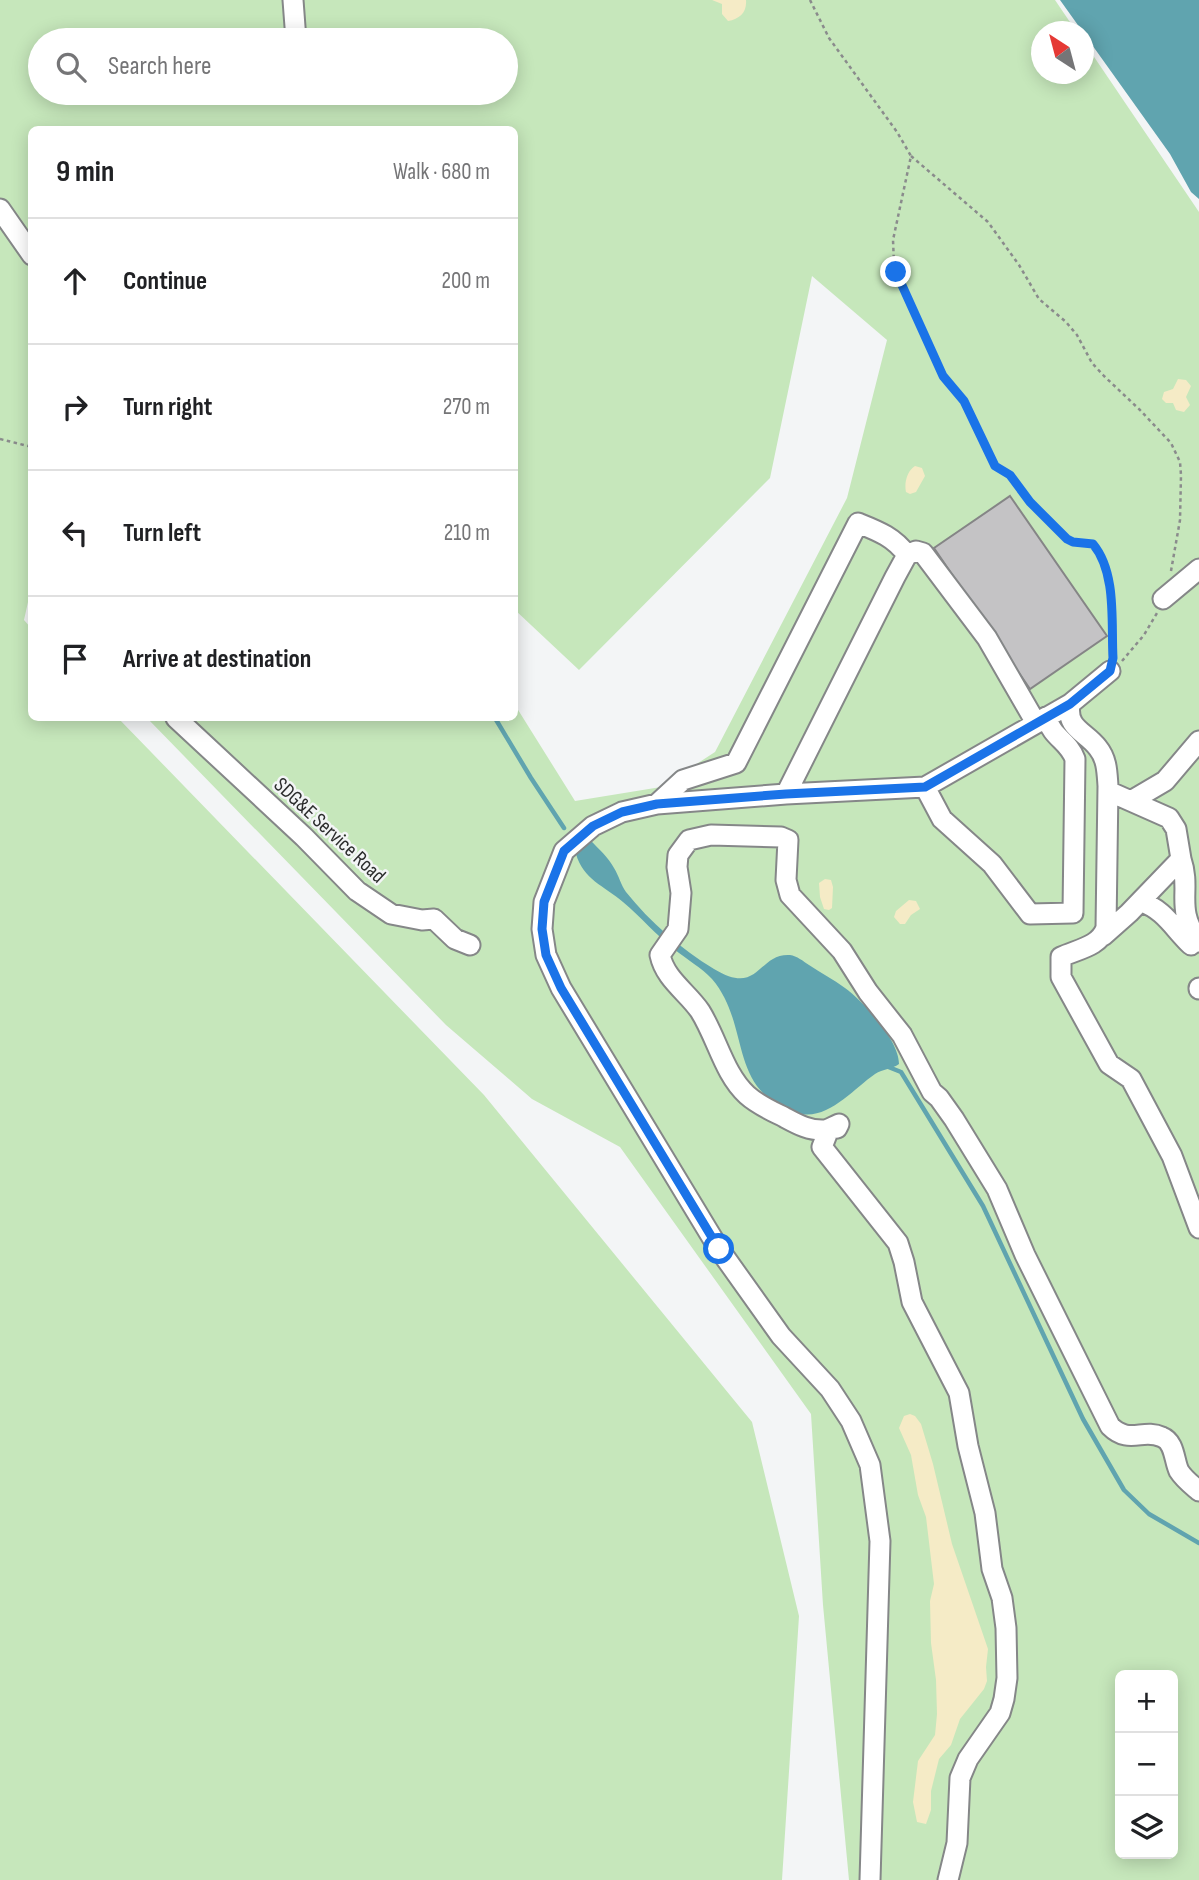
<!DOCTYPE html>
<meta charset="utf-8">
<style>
:root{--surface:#fff;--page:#f6f6f6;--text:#202124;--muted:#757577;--line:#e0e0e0}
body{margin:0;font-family:"Sofia Sans Condensed",sans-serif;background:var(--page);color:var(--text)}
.controls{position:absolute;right:21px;bottom:21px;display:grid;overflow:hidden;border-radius:10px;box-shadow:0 4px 18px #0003}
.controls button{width:63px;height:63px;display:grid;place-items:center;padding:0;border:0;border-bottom:2px solid var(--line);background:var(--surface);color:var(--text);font:35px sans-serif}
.compass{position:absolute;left:1031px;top:21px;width:63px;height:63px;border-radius:50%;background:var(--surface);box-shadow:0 4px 18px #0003;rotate:324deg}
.stop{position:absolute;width:21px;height:21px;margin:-16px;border:5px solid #1a73e8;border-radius:50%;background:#fff}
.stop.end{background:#1a73e8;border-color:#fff;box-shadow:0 2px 7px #0008}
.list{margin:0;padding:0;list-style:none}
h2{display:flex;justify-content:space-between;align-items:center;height:91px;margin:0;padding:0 28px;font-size:30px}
h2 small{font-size:23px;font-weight:400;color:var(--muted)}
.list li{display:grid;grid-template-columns:46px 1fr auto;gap:21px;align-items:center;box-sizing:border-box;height:126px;padding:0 28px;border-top:2px solid var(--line)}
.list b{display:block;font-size:26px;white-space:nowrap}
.list em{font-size:23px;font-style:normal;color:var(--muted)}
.icon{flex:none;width:38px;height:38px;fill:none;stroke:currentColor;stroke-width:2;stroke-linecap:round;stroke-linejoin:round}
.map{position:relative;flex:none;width:1199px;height:1880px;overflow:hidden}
.search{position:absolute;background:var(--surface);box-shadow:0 4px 18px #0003;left:28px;top:28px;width:490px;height:77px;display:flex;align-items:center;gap:18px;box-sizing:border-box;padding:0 24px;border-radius:38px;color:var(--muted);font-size:26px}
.panel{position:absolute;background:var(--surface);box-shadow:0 4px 18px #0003;left:28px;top:126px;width:490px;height:595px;border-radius:10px}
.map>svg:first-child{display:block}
.green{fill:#c6e7bb;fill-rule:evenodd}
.sand{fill:#f5ebc6}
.water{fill:#60a4af}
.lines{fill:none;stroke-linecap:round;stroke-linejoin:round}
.stream{stroke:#60a4af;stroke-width:4.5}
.building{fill:#c4c3c5;stroke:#858586;stroke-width:2}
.minor-casing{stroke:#858788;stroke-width:23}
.path{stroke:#8a8b8c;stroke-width:2.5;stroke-dasharray:3.5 3.5;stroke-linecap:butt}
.minor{stroke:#fff;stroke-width:19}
.route{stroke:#1a73e8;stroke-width:9}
.labels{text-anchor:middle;stroke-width:5;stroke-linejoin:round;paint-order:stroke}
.street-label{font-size:21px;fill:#2c2d2d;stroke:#f3f5f6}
</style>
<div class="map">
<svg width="1199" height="1880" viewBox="0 0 1199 1880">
<rect width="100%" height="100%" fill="#f3f5f6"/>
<!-- green -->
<path class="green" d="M 0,0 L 1055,0 L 1076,31 L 1042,32 L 1042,74 L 1084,74 L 1084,42 L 1199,212 L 1199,1880 L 849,1880 L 823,1605 L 811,1414 L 620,1147 L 532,1099 L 446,1025 L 147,718 L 514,718 L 515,705 L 575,801 L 661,787 L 715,752 L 847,498 L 887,340 L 812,276 L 770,478 L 579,670 L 515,610 L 514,130 L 32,130 L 32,584 L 24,620 L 31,628 L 32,718 L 118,718 L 484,1095 L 752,1422 L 799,1616 L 782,1880 L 0,1880 ZM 40,40 L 506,40 L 506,93 L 40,93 ZM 1120,1675 L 1173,1675 L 1173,1854 L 1120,1854 Z"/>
<!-- sand -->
<path class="sand" d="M 712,0 L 746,0 C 747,12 740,19 728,21 L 722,14 L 722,4 Z
M 1178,379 L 1186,380 L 1191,386 L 1186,397 L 1190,405 L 1184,412 L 1176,410 L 1173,403 L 1166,403 L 1162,399 L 1164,392 L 1173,389 Z
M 915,466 L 922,468 L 925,476 L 916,492 L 910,494 L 906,492 C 904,483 907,471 915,466 Z
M 825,879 L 831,880 L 833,887 L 832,908 L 829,910 L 824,909 L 820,897 L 819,883 Z
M 909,900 L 916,901 L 920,909 L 911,915 L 905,924 L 900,924 L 894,917 L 896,911 Z
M 910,1414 L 915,1416 L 921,1424 L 933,1464 L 952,1544 L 988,1649 L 986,1667 L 987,1681 L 984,1689 L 960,1719 L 951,1745 L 939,1759 L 931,1791 L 931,1810 L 926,1824 L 917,1822 L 913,1802 L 918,1761 L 935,1735 L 937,1714 L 936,1680 L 931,1643 L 930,1601 L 934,1584 L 926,1517 L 918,1495 L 911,1455 L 899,1428 L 904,1416 Z"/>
<!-- water -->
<path class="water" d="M 1060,0 L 1199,0 L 1199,199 L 1191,192 L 1170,154 Z
M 590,840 C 599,849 608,857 614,868 C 619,876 621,885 626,892 C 650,922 681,949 714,969 C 760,997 757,953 790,955 C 797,956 803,961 809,965 C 821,973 833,979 845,988 C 864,1002 899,1040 899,1064 C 892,1069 883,1069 875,1074 C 853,1089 827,1122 797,1113 C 726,1090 752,1026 712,979 C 702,968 686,959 674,949 C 656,935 641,917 623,902 C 604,886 583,879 576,854 Z"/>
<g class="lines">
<!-- stream -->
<path class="stream" d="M 495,718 L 531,778 L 564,828
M 886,1066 L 901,1072 L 983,1206 L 1083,1419 L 1124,1490 L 1149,1514 L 1199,1543"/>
</g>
<!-- building -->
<path class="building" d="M 1010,496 L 1107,636 L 1030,689 L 934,548 Z"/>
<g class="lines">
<!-- minor casing -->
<g class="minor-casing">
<path id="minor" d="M 293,0 L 296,40
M 0,209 L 32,255
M 1163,599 L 1199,569
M 1070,704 C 1066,729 1085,731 1098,748 C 1107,759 1107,772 1108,786 L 1106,928 C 1099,947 1078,949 1061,957 L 1061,977 L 1109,1064 L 1131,1079 L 1172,1156 L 1199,1228
M 176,718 L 304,837 L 357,891 L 391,914 L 422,920 L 434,919 L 455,939 L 470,945
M 925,787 L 942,819 L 992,864 L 1030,914 L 1073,913 L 1075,759 C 1068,740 1053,739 1046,717
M 1108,791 L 1169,818 L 1176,829 L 1181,859
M 786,794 L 895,577 L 907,555 L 916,551 L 923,553 L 987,638 L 1036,723
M 1131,801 L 1165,781 L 1199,741
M 657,804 L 683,780 L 736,763 L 858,523 C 878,531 894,537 907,555
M 1141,902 C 1164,909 1174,929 1191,945
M 1103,936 L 1129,913 L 1181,859 C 1192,892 1174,907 1199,942
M 1199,988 L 1199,989
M 870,1880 L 880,1541 L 870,1465 L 851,1421 L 830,1389 L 781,1336 L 719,1249 L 561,988 L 546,955 L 542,929 L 544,902 L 564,851 L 593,826 L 622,812 L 657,804 L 786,794 L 925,787 L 1070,704 L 1110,671
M 948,1880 L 957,1843 L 960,1778 L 968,1759 L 1000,1713 L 1004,1699 L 1007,1678 L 1006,1628 L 1002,1598 L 992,1569 L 985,1513 L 968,1446 L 959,1393 L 912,1302 L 904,1262 L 898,1243 L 822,1147 L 829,1129 L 837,1128 L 839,1124 C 834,1126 830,1129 825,1130 C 809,1131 797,1124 784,1117 C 772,1111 758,1105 747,1095 C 724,1074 717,1038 700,1011 C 687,992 665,979 660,955 L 678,929 L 681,893 L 677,867 L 678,855 L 689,840 L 711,835 L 781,837 L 788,840 L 786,880 L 790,895 L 842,951 L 868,992 L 902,1035 L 932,1092 L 939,1098 L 954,1119 L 997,1189 L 1025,1255 L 1110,1426 C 1129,1445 1143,1428 1162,1437 C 1175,1442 1174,1461 1179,1471 C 1184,1479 1192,1485 1199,1491"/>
</g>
<!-- path -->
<path class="path" d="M 810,0 L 829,38 L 897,132 L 911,156 L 893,240 L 894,264 L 902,286 L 943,376 L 964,401 L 995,466 L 1010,475 L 1030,502 L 1067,539 L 1073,543 L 1093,544 C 1117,572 1111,622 1113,656
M 911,156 L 988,222 L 1019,265 L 1039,299 L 1066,322 L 1077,335 L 1092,363 L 1104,376 L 1140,410 L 1171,443 L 1180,462 L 1181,475 L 1180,520 L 1171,571
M 0,439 L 32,447
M 1122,661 L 1144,635 L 1157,613"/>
<!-- minor -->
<use href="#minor" class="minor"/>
</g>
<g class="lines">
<!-- route -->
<path class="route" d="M 719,1249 L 561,988 L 546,955 L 542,929 L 544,902 L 564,851 L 593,826 L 622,812 L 657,804 L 786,794 L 925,787 L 1070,704 L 1110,671 L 1113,658 C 1111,623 1117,573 1093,544 L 1073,542 L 1067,539 L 1030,502 L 1010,475 L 995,466 L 964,401 L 943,376 L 896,272"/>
</g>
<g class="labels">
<!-- street labels -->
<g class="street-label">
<text transform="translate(330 830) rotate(43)" y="7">SDG&amp;E Service Road</text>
</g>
</g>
</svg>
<div class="controls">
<button>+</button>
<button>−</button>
<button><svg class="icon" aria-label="layers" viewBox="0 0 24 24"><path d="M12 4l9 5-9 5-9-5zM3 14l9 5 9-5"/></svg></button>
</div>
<svg class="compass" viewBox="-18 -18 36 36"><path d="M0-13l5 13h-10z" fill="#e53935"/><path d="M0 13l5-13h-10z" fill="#757577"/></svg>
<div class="stop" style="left:719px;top:1249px"></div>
<div class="stop end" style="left:896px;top:272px"></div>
<div class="search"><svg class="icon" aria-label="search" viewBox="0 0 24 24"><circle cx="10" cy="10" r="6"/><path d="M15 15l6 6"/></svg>Search here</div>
<section class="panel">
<h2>9 min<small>Walk · 680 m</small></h2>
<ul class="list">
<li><svg class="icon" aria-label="ahead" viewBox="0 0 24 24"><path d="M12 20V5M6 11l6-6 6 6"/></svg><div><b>Continue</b></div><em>200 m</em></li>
<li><svg class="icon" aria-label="right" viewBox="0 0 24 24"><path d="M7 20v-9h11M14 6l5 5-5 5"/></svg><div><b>Turn right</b></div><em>270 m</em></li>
<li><svg class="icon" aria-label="left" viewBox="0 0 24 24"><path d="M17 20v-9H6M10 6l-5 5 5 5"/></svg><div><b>Turn left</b></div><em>210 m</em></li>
<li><svg class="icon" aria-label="arrive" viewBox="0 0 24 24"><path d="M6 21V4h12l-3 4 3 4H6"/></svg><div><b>Arrive at destination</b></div></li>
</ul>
</section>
</div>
